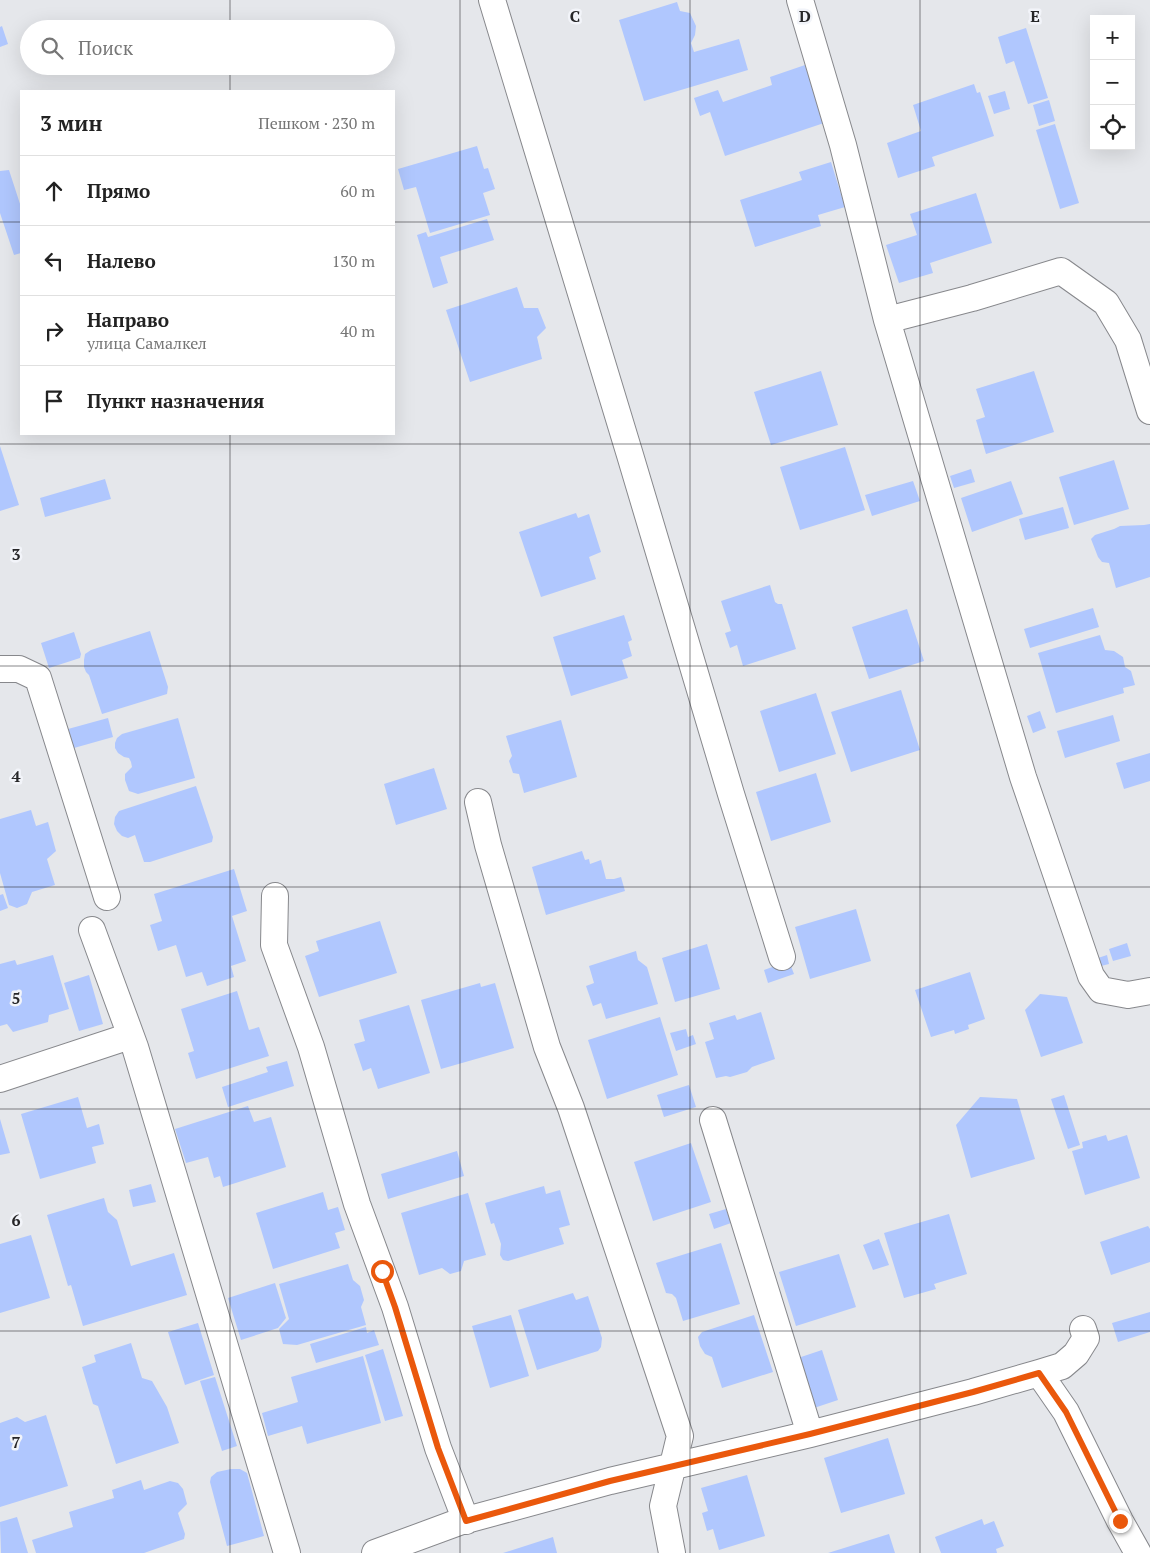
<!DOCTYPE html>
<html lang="ru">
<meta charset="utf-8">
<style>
:root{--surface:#fff;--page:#f6f6f6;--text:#222;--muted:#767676;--line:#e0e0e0}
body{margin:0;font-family:"PT Serif",serif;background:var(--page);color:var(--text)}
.controls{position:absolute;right:15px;top:15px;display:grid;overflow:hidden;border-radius:0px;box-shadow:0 5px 20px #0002}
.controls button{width:45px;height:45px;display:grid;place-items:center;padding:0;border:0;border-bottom:1px solid var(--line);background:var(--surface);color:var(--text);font:25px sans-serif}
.stop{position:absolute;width:15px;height:15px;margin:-11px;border:4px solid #ea580c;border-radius:50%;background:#fff}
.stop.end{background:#ea580c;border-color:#fff;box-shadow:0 1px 5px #0008}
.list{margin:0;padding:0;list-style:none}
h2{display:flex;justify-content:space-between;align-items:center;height:65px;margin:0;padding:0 20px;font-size:21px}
h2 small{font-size:16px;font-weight:400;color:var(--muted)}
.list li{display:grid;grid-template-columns:32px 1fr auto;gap:15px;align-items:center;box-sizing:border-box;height:70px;padding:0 20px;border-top:1px solid var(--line)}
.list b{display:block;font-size:19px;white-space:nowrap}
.list p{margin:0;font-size:16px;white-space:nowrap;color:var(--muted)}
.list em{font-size:16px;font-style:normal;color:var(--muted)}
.icon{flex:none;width:28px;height:28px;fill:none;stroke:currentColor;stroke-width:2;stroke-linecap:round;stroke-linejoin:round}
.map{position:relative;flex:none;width:1150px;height:1553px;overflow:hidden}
.search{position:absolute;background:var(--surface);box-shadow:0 5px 20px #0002;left:20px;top:20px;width:375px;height:55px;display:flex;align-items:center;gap:12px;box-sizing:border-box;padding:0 18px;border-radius:28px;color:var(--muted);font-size:19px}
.panel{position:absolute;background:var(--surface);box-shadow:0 5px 20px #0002;left:20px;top:90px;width:375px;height:345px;border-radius:0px}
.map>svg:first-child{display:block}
.building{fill:#b0c7fe}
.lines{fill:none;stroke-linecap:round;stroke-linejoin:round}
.minor-casing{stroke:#87888c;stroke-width:28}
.minor{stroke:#fff;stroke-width:26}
.route{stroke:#ea580c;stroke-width:6}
.grid{fill:none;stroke:#262628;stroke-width:1;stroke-opacity:0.55}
.grid-label{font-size:16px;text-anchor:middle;font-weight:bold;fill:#262628;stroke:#f2f4f9;stroke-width:5;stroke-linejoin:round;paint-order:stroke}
</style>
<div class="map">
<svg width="1150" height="1553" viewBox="0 0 1150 1553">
<rect width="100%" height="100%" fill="#e5e7eb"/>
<!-- building -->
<path class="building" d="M 677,2 L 680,11 L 690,13 L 696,26 L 695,35 L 691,43 L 694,52 L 739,39 L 748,70 L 644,101 L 619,20 Z
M 2,26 L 8,44 L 0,47 L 0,27 Z
M 1026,28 L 1048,98 L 1028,104 L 1014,61 L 1006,64 L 998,37 Z
M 805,65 L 824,123 L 725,156 L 710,112 L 700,116 L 694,98 L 718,90 L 723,102 L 772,85 L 770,77 Z
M 974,84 L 977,93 L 980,92 L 994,136 L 932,157 L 935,166 L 898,178 L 887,143 L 921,131 L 913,105 Z
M 1005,91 L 1010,109 L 994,114 L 988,96 Z
M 1049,100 L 1055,121 L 1039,126 L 1033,105 Z
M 1055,124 L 1079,203 L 1060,209 L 1036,130 Z
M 477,146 L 484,169 L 488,168 L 495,189 L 483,193 L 490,215 L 430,233 L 416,187 L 404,190 L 398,169 Z
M 831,162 L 845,207 L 818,215 L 821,226 L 755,247 L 740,200 L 802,180 L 799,172 Z
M 9,170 L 21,207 L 21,253 L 14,255 L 0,213 L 0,171 Z
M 976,193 L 992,243 L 930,263 L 933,273 L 899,283 L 886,245 L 917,235 L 910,214 Z
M 487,219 L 494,240 L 440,257 L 448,283 L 433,288 L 417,235 L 426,232 L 428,237 Z
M 517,287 L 524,308 L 538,308 L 546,328 L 537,337 L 542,359 L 470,382 L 446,310 Z
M 821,371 L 838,425 L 771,445 L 754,392 Z
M 1034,371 L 1054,432 L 986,454 L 976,420 L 985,417 L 976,389 Z
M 0,446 L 19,505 L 0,511 Z
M 845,447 L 865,510 L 800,530 L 780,467 Z
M 1114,460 L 1129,509 L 1074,525 L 1059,477 Z
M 971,469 L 975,482 L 954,488 L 950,476 Z
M 105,479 L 111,499 L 45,517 L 40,498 Z
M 913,481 L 920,501 L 872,516 L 865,495 Z
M 1011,481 L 1023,514 L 972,532 L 961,498 Z
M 1063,507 L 1069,528 L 1025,540 L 1019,519 Z
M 576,513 L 578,518 L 589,514 L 601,552 L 589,557 L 596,579 L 541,597 L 519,532 Z
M 1150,524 L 1150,577 L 1116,588 L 1109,563 L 1102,562 L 1098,557 L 1091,539 L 1095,535 L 1114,529 L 1120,526 L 1144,525 Z
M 770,585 L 775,602 L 778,604 L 782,604 L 796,649 L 743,666 L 737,645 L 730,648 L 725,633 L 731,631 L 721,601 Z
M 1093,608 L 1099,627 L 1030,648 L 1024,629 Z
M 907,609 L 924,661 L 869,679 L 852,627 Z
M 624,615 L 632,640 L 628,642 L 632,656 L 622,660 L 628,678 L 571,696 L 553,637 Z
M 150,631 L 168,687 L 167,694 L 102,714 L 89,675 L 86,672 L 84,667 L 84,660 L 85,654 L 91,650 Z
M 74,632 L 81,654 L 80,658 L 49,668 L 41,643 Z
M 1100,635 L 1105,650 L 1114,651 L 1123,657 L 1125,667 L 1131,671 L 1135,685 L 1123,688 L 1124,693 L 1056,713 L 1038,653 Z
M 901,690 L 920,750 L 851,772 L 831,712 Z
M 816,693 L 836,754 L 779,772 L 760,711 Z
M 1040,711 L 1046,728 L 1033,733 L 1027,716 Z
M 1113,715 L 1120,741 L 1065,758 L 1057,731 Z
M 108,718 L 113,737 L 74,748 L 68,729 Z
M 178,718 L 195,778 L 138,794 L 129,791 L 125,780 L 125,774 L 132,767 L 131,762 L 129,758 L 124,757 L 118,753 L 115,748 L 115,743 L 117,738 L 122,734 Z
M 561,720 L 577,777 L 524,793 L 519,774 L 513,773 L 509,761 L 512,756 L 506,736 Z
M 1150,753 L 1150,781 L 1124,789 L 1116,763 Z
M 434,768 L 447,809 L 396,825 L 384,784 Z
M 816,773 L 831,822 L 771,841 L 756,792 Z
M 196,786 L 213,837 L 212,842 L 150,862 L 144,862 L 135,835 L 128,838 L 122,836 L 117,831 L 114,824 L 115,817 L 119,811 Z
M 31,810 L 36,826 L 48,822 L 56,851 L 47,859 L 55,885 L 32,892 L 27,904 L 17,908 L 9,905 L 0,873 L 0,819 Z
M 582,851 L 585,860 L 589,859 L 590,864 L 601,860 L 606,879 L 614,879 L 621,877 L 625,891 L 546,915 L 532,867 Z
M 234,869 L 247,911 L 232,916 L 246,961 L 231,966 L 234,977 L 207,986 L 202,972 L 186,977 L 176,945 L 158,951 L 150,925 L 162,921 L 154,894 Z
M 3,894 L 8,908 L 0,911 L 0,895 Z
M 856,909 L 871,961 L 810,979 L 795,927 Z
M 380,921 L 397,973 L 319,997 L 305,956 L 319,951 L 316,941 Z
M 1127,943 L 1131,956 L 1113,961 L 1109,949 Z
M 707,944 L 720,989 L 675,1002 L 662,958 Z
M 636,951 L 638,960 L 647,967 L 658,1004 L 606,1019 L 601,1003 L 593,1006 L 586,986 L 594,983 L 589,966 Z
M 53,955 L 69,1009 L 49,1015 L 48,1022 L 13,1032 L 7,1024 L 0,1026 L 0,964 L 15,960 L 17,965 Z
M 1107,955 L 1109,964 L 1101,966 L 1098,958 Z
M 789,961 L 794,974 L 768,983 L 764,970 Z
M 970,972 L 985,1019 L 968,1025 L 969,1029 L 955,1034 L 954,1030 L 931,1037 L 915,990 Z
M 89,975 L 103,1024 L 79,1031 L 64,983 Z
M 480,983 L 481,987 L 495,983 L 514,1048 L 441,1069 L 421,1000 Z
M 237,991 L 249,1030 L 259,1027 L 269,1056 L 196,1079 L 188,1053 L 194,1051 L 181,1009 Z
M 1040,994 L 1067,997 L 1083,1043 L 1041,1057 L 1025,1010 Z
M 409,1005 L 430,1073 L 378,1089 L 371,1068 L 363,1071 L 354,1044 L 365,1041 L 359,1020 Z
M 761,1012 L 775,1059 L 752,1067 L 747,1072 L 730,1077 L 726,1076 L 716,1078 L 705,1042 L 714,1039 L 709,1023 L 735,1015 L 737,1020 Z
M 660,1017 L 678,1075 L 607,1099 L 588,1040 Z
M 686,1029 L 688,1037 L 693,1035 L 696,1044 L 676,1051 L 670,1033 Z
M 287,1061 L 294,1086 L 228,1107 L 222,1087 L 268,1072 L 266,1067 Z
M 689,1085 L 696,1107 L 664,1117 L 657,1095 Z
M 1064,1095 L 1080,1145 L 1068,1149 L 1051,1099 Z
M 78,1097 L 87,1128 L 99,1124 L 104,1144 L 92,1147 L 96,1163 L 40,1179 L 21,1114 Z
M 980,1097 L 1017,1099 L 1035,1159 L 971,1178 L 956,1125 Z
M 248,1106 L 254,1122 L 271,1117 L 286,1167 L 223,1187 L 220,1176 L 214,1178 L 208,1157 L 186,1163 L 175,1129 Z
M 0,1119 L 10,1153 L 0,1155 Z
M 1106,1135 L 1108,1141 L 1127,1135 L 1140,1178 L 1085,1195 L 1072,1151 L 1083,1148 L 1082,1142 Z
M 691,1143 L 711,1202 L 653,1221 L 634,1162 Z
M 457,1151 L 464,1176 L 388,1199 L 381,1174 Z
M 151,1184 L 156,1202 L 133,1207 L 129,1190 Z
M 544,1186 L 546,1194 L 560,1190 L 570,1225 L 559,1228 L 564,1244 L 508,1261 L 503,1260 L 500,1255 L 501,1244 L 494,1223 L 491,1224 L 485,1203 Z
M 323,1192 L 328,1210 L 338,1207 L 345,1230 L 335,1233 L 340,1248 L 273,1269 L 256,1213 Z
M 468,1193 L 486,1255 L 464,1261 L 461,1271 L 450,1274 L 442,1268 L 419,1275 L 401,1213 Z
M 104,1198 L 108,1212 L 117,1220 L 131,1266 L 174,1253 L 187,1295 L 83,1326 L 71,1285 L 68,1286 L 47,1215 Z
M 726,1209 L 731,1223 L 714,1229 L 709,1214 Z
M 949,1214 L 967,1274 L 934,1284 L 936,1289 L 904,1298 L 884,1233 Z
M 1148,1226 L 1150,1229 L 1150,1262 L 1111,1275 L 1100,1242 Z
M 31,1235 L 50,1298 L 0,1313 L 0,1244 Z
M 879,1239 L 889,1265 L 873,1270 L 863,1245 Z
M 721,1243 L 740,1304 L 683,1321 L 676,1298 L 672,1294 L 666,1293 L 656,1263 Z
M 839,1254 L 856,1307 L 796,1326 L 779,1272 Z
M 348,1264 L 353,1280 L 360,1286 L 364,1300 L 361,1307 L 366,1325 L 297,1345 L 283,1344 L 279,1329 L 289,1319 L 279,1284 Z
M 275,1283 L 286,1318 L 278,1328 L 241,1340 L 228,1298 Z
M 573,1293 L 576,1300 L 588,1296 L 602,1338 L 601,1347 L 598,1351 L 537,1370 L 518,1310 Z
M 1150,1312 L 1150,1332 L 1118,1342 L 1112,1323 Z
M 511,1315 L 529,1376 L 490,1388 L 472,1326 Z
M 754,1315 L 773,1372 L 722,1388 L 712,1357 L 705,1354 L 700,1346 L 698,1337 L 702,1332 Z
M 198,1323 L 214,1375 L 185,1385 L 168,1332 Z
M 366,1327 L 367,1333 L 374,1330 L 379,1345 L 316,1363 L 310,1344 Z
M 131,1343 L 142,1378 L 152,1381 L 167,1407 L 179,1443 L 116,1464 L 98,1406 L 93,1404 L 82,1367 L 96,1362 L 94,1355 Z
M 383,1349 L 403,1416 L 385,1421 L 365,1355 Z
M 822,1350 L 838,1400 L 811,1409 L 795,1359 Z
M 363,1356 L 381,1423 L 307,1444 L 302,1426 L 268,1436 L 262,1413 L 298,1402 L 291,1377 Z
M 215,1377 L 237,1446 L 222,1451 L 200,1381 Z
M 46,1415 L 68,1486 L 0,1507 L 0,1423 L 17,1417 L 25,1422 Z
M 888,1438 L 905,1494 L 841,1513 L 824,1458 Z
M 231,1469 L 240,1469 L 247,1473 L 264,1536 L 227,1546 L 210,1482 L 211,1477 L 217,1472 Z
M 747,1475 L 765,1536 L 719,1550 L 713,1529 L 707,1531 L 702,1513 L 708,1511 L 701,1488 Z
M 141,1480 L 144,1490 L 170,1481 L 178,1483 L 183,1489 L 187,1504 L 178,1513 L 185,1534 L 184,1539 L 144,1553 L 36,1553 L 32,1540 L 73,1527 L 69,1512 L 114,1498 L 112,1490 Z
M 17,1517 L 28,1553 L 1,1553 L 0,1522 Z
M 982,1519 L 984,1525 L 994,1521 L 1004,1546 L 996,1549 L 997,1553 L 941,1553 L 935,1537 Z
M 889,1534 L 895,1553 L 828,1553 Z
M 553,1537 L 557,1553 L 503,1553 Z"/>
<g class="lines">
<!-- minor casing -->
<g class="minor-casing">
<path id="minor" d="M 492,0 L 630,455 L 731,794 L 782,957
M 800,0 L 843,145 L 887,320 L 1023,777 L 1091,976 L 1101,990 L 1128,995 L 1150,991
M 887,320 L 972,298 L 1061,271 L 1106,303 L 1128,340 L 1150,411
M 0,669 L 19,669 L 38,678 L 107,897
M 478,802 L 488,845 L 547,1047 L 571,1108 L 680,1436 L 663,1506 L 672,1553
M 275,896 L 274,945 L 311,1047 L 357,1204 L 395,1307 L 438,1448 L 466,1521
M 92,930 L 135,1047 L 287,1553
M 0,1079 L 130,1036
M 713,1120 L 810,1434
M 1039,1373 L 1066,1412 L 1120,1521 L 1138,1553
M 375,1553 L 459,1522 L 610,1481 L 810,1434 L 973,1392 L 1039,1373 L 1062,1366 L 1076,1354 L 1086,1338 L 1083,1329"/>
</g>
<!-- minor -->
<use href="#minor" class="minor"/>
</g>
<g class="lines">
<!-- route -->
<path class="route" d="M 382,1271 L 395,1307 L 438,1448 L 466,1521 L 610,1481 L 810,1434 L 973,1392 L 1039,1373 L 1066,1412 L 1120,1521"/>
</g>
<!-- grid -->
<path class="grid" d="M 230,0 L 230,29M 460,0 L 460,1553M 690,0 L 690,1553M 920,0 L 920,1553M 230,66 L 230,91M 0,222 L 21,222M 394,222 L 1150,222M 230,434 L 230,1553M 0,444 L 1150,444M 0,666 L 1150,666M 0,887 L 1150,887M 0,1109 L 1150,1109M 0,1331 L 1150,1331"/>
<g class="grid-label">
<text x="575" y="22">C</text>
<text x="805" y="22">D</text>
<text x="1035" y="22">E</text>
<text x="16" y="560">3</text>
<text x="16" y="782">4</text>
<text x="16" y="1004">5</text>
<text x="16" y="1226">6</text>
<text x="16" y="1448">7</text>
</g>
</svg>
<div class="controls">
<button>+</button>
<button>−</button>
<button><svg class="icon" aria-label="locate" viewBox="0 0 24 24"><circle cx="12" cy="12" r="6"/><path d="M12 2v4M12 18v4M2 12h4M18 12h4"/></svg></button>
</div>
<div class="stop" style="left:382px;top:1271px"></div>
<div class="stop end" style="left:1120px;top:1521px"></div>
<div class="search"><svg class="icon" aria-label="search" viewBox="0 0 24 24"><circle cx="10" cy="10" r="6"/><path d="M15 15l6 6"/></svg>Поиск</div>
<section class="panel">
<h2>3 мин<small>Пешком · 230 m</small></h2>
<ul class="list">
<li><svg class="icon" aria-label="ahead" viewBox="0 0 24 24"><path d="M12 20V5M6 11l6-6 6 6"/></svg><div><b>Прямо</b></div><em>60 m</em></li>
<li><svg class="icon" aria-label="left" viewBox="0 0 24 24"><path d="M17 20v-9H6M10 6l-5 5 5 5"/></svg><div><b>Налево</b></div><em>130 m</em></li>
<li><svg class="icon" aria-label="right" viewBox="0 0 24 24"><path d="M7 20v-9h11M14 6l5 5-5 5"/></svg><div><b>Направо</b><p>улица Самалкел</p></div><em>40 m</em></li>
<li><svg class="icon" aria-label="arrive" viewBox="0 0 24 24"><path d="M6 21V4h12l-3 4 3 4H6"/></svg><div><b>Пункт назначения</b></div></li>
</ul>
</section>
</div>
